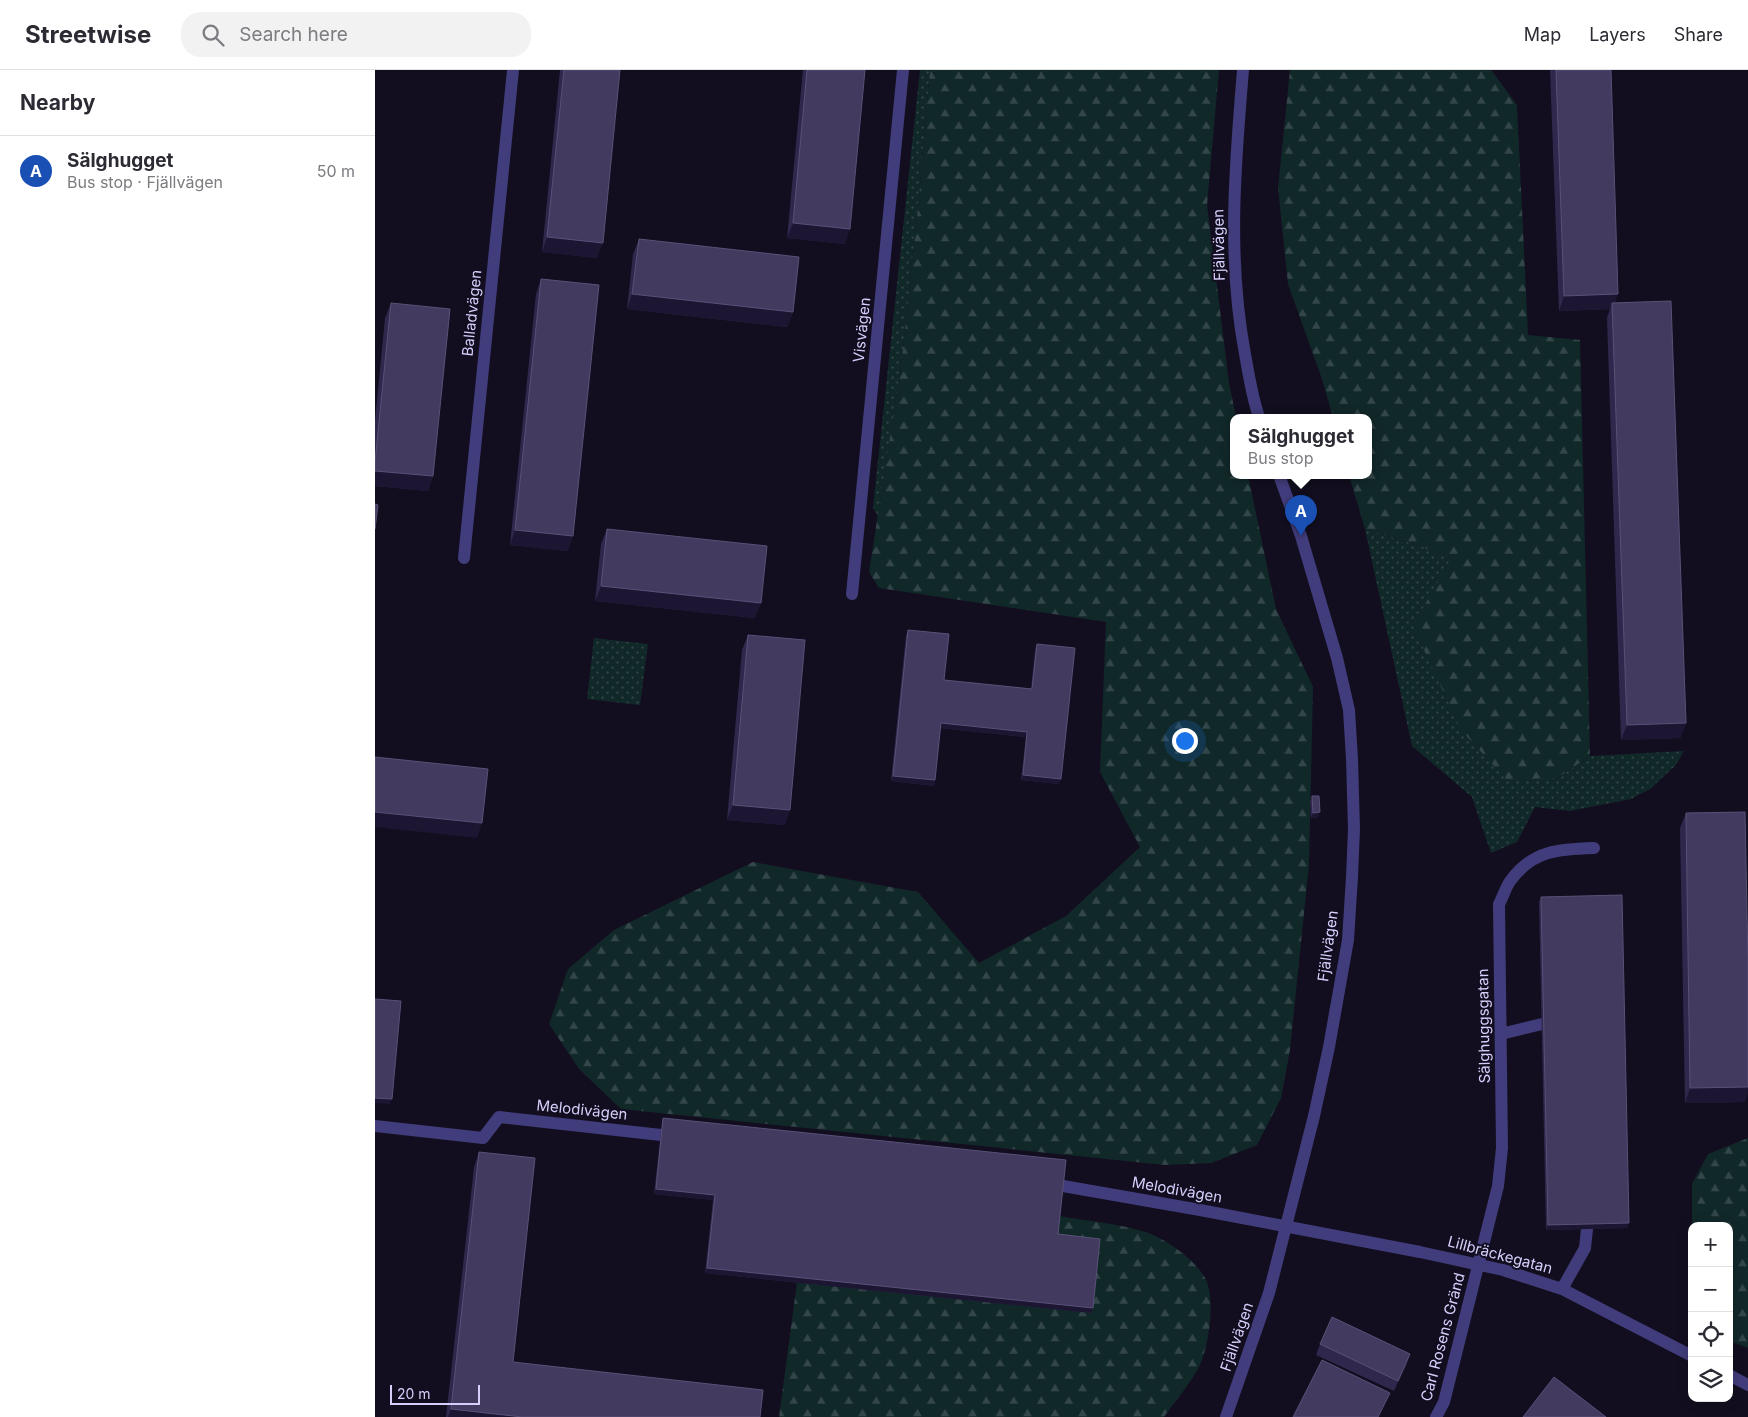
<!DOCTYPE html>
<meta charset="utf-8">
<style>
:root{--surface:#fff;--page:#f2f2f3;--text:#2b2b33;--muted:#7c7c81;--line:#e1e1e2;--accent:#1e7284}
body{margin:0;font-family:Inter,sans-serif;background:var(--page);color:var(--text)}
.controls{position:absolute;right:15px;bottom:15px;display:grid;overflow:hidden;border-radius:10px;box-shadow:0 2px 12px #0003}
.controls button{width:45px;height:45px;display:grid;place-items:center;padding:0;border:0;border-bottom:1px solid var(--line);background:var(--surface);color:var(--text);font:25px sans-serif}
.scale{position:absolute;left:15px;bottom:12px;width:90px;box-sizing:border-box;padding-left:5px;border:2px solid #d6cffc;border-top:0;font-size:14px;line-height:18px;white-space:nowrap;color:#d6cffc;-webkit-text-stroke:4px #120e1f;paint-order:stroke}
.you{position:absolute;left:809px;top:670px;width:18px;height:18px;margin:-12px;border:4px solid #fff;border-radius:50%;background:#1a73e8;box-shadow:0 0 0 8px #1a73e833}
.badge{display:grid;place-items:center;width:32px;height:32px;border-radius:50%;background:var(--accent);color:#fff;font-size:16px;font-weight:700}
.pin{position:absolute;translate:-50% -41px;filter:drop-shadow(0 1px 2px #0008)}
.pin::after{content:'';position:absolute;top:26px;width:18px;height:15px;background:inherit;clip-path:polygon(0 0,100% 0,50% 100%)}
.popup{position:absolute;left:855px;top:344px;width:142px;height:65px;box-sizing:border-box;display:grid;place-content:center;border-radius:10px;background:var(--surface);filter:drop-shadow(0 1px 4px #0005);font-size:16px;white-space:nowrap;color:var(--muted)}
.popup b{font-size:19px;color:var(--text)}
.popup::after{content:'';position:absolute;left:50%;top:100%;margin-left:-10px;border:10px solid transparent;border-top-color:var(--surface)}
.list{margin:0;padding:0;list-style:none}
h2{display:flex;justify-content:space-between;align-items:center;height:65px;margin:0;padding:0 20px;font-size:21px}
h2 small{font-size:16px;font-weight:400;color:var(--muted)}
.list li{display:grid;grid-template-columns:32px 1fr auto;gap:15px;align-items:center;box-sizing:border-box;height:70px;padding:0 20px;border-top:1px solid var(--line)}
.list b{display:block;font-size:19px;white-space:nowrap}
.list p{margin:0;font-size:16px;white-space:nowrap;color:var(--muted)}
.list em{font-size:16px;font-style:normal;color:var(--muted)}
.icon{flex:none;width:28px;height:28px;fill:none;stroke:currentColor;stroke-width:2;stroke-linecap:round;stroke-linejoin:round}
.map{position:relative;flex:none;width:1373px;height:1347px;overflow:hidden}
header{display:flex;align-items:center;gap:30px;box-sizing:border-box;height:70px;padding:0 25px;background:var(--surface);border-bottom:1px solid var(--line)}
header strong{font-size:24px}
nav{display:flex;gap:28px;margin-inline-start:auto;font-size:18px}
.search{width:350px;height:45px;background:var(--page);display:flex;align-items:center;gap:12px;box-sizing:border-box;padding:0 18px;border-radius:20px;color:var(--muted);font-size:19px}
main{display:flex}
aside{flex:1;background:var(--surface)}
.map>svg:first-child{display:block}
.green{fill:url(#green-dots)}
.forest{fill:url(#forest-firs)}
.lines{fill:none;stroke-linecap:round;stroke-linejoin:round}
.minor{stroke:#413c7b;stroke-width:12}
.wall{fill:#30284c}
.shaded-wall{fill:#1d1632}
.building{fill:#423a5f;stroke:#595178}
.labels{text-anchor:middle;stroke-width:4;stroke-linejoin:round;paint-order:stroke}
.street-label{font-size:15px;fill:#d6cffc;stroke:#120e1f}
</style>
<header>
<strong>Streetwise</strong>
<div class="search"><svg class="icon" aria-label="search" viewBox="0 0 24 24"><circle cx="10" cy="10" r="6"/><path d="M15 15l6 6"/></svg>Search here</div>
<nav><a>Map</a><a>Layers</a><a>Share</a></nav>
</header>
<main>
<aside>
<h2>Nearby<small></small></h2>
<ul class="list">
<li><span class="badge" style="background:#1a4fb4">A</span><div><b>Sälghugget</b><p>Bus stop · Fjällvägen</p></div><em>50 m</em></li>
</ul>
</aside>
<div class="map">
<svg width="1373" height="1347" viewBox="0 0 1373 1347">
<defs>
<pattern id="green-dots" width="8" height="8" patternUnits="userSpaceOnUse" patternTransform="scale(1.25)"><rect width="8" height="8" fill="#112829"/><path d="M2 2h.1M6 6h.1" fill="none" stroke="#334649" stroke-width="1.8" stroke-linecap="round"/></pattern>
<pattern id="forest-firs" width="22" height="20" patternUnits="userSpaceOnUse" patternTransform="scale(1.25)"><rect width="22" height="20" fill="#112829"/><path d="M5 1l3.5 6h-7zM16 11l3.5 6h-7z" fill="#334649"/></pattern>
</defs>
<rect width="100%" height="100%" fill="#120e1f"/>
<!-- green -->
<path class="green" d="M 545,0 L 555,0 L 543,138 L 526,296 L 503,446 L 498,438 Z
M 990,459 L 1046,476 L 1076,490 L 1182,708 L 1215,686 L 1309,681 L 1300,696 L 1288,707 L 1275,719 L 1256,729 L 1195,741 L 1160,737 L 1142,772 L 1116,783 L 1097,727 L 1037,676 Z
M 219,568 L 273,574 L 265,635 L 212,629 Z"/>
<!-- forest -->
<path class="forest" d="M 555,0 L 844,0 L 832,135 L 854,313 L 861,347 L 858,347 L 858,405 L 873,405 L 901,539 L 938,617 L 934,794 L 915,980 L 906,1028 L 882,1075 L 836,1093 L 790,1095 L 246,1039 L 204,999 L 174,954 L 193,899 L 239,860 L 378,792 L 543,822 L 604,893 L 691,846 L 765,777 L 725,702 L 731,552 L 504,518 L 494,502 L 526,296 L 543,138 Z
M 915,0 L 1116,0 L 1142,35 L 1153,265 L 1205,270 L 1215,686 L 1182,708 L 1132,710 L 1086,660 L 1038,556 L 1075,490 L 1046,476 L 990,459 L 974,405 L 994,405 L 994,347 L 958,347 L 947,309 L 913,214 L 903,118 Z
M 1373,1068 L 1373,1278 L 1354,1271 L 1354,1156 L 1317,1156 L 1317,1114 L 1333,1084 Z
M 684,1146 C 711,1151 740,1153 767,1161 C 787,1166 820,1189 830,1208 C 841,1228 834,1277 824,1297 C 815,1314 800,1331 789,1347 L 404,1347 L 422,1212 L 681,1169 Z"/>
<g class="lines">
<!-- minor -->
<path class="minor" d="M 868,0 C 860,95 852,189 870,284 C 874,306 877,327 884,347
M 89,488 L 138,0
M 477,524 L 528,0
M 1126,964 L 1167,954
M 0,1056 L 108,1068 L 124,1047 L 286,1065
M 688,1116 L 825,1140 L 1045,1182 L 1128,1200 L 1187,1219 L 1317,1286
M 1187,1219 L 1210,1178 L 1212,1159
M 1354,1305 L 1373,1315
M 851,1347 L 894,1223 L 939,1046 L 954,977 L 973,870 L 977,807 L 979,759 L 977,689 L 974,640 L 962,588 L 926,466 L 904,405
M 1061,1347 L 1069,1332 L 1123,1116 L 1127,1078 L 1124,834 C 1128,827 1131,816 1136,810 C 1158,780 1185,779 1219,778"/>
</g>
<!-- wall -->
<path class="wall" d="M 185,0 L 245,0 L 222,188 L 167,182 Z
M 428,0 L 490,0 L 470,174 L 412,168 Z
M 1175,0 L 1236,0 L 1240,233 L 1311,653 L 1305,668 L 1246,670 L 1232,248 L 1235,239 L 1184,241 Z
M 264,169 L 418,242 L 412,257 L 252,239 L 258,184 Z
M 166,209 L 193,481 L 135,475 L 161,224 Z
M 16,233 L 58,406 L 53,421 L 0,416 L 0,351 L 10,248 Z
M 232,459 L 380,548 L 220,531 L 226,474 Z
M 533,560 L 569,610 L 656,619 L 660,580 L 662,574 L 684,714 L 646,710 L 651,667 L 565,658 L 560,710 L 559,716 L 516,711 L 531,565 Z
M 373,565 L 410,755 L 352,750 L 367,580 Z
M 937,726 L 943,747 L 936,748 L 935,732 Z
M 1311,743 L 1370,1032 L 1310,1033 L 1305,758 Z
M 1166,827 L 1252,1158 L 1171,1160 L 1164,832 Z
M 288,1048 L 683,1164 L 716,1243 L 330,1203 L 338,1130 L 279,1124 L 287,1053 Z
M 104,1082 L 138,1292 L 385,1347 L 71,1347 L 99,1097 Z
M 945,1274 L 1032,1294 L 1019,1321 L 941,1285 Z"/>
<!-- shaded-wall -->
<path class="shaded-wall" d="M 418,153 L 475,159 L 470,174 L 412,168 Z
M 172,167 L 228,173 L 222,188 L 167,182 Z
M 257,224 L 418,242 L 412,257 L 252,239 Z
M 1243,224 L 1238,239 L 1237,233 L 1235,239 L 1184,241 L 1189,226 Z
M 0,401 L 58,406 L 53,421 L 0,416 Z
M 140,460 L 198,466 L 193,481 L 135,475 Z
M 226,516 L 386,533 L 380,548 L 220,531 Z
M 566,653 L 652,662 L 651,667 L 564,658 Z
M 1311,653 L 1305,668 L 1246,670 L 1252,655 Z
M 648,705 L 686,709 L 684,714 L 646,710 Z
M 518,706 L 560,710 L 559,716 L 516,711 Z
M 358,735 L 415,740 L 410,755 L 352,750 Z
M 0,742 L 107,753 L 102,768 L 0,757 Z
M 945,742 L 943,747 L 936,748 L 938,743 Z
M 1373,1017 L 1373,1023 L 1370,1032 L 1310,1033 L 1315,1018 Z
M 0,1028 L 17,1029 L 15,1034 L 0,1033 Z
M 281,1119 L 340,1125 L 338,1130 L 279,1124 Z
M 1254,1153 L 1252,1158 L 1171,1160 L 1173,1155 Z
M 332,1198 L 718,1238 L 716,1243 L 330,1203 Z
M 1035,1284 L 1032,1294 L 1019,1321 L 1023,1311 Z
M 76,1339 L 147,1347 L 73,1347 Z"/>
<!-- building -->
<path class="building" d="M 189,0 L 245,0 L 228,173 L 172,167 Z
M 432,0 L 490,0 L 475,159 L 418,153 Z
M 1181,0 L 1236,0 L 1243,224 L 1189,226 Z
M 264,169 L 424,187 L 418,242 L 257,224 Z
M 166,209 L 224,215 L 198,466 L 140,460 Z
M 1296,231 L 1311,653 L 1252,655 L 1237,233 Z
M 16,233 L 75,239 L 58,406 L 0,401 L 0,392 Z
M 0,434 L 3,435 L 0,459 Z
M 232,459 L 392,476 L 386,533 L 226,516 Z
M 533,560 L 574,564 L 569,610 L 657,619 L 662,574 L 700,578 L 686,709 L 648,705 L 652,662 L 566,653 L 560,710 L 518,706 Z
M 373,565 L 430,570 L 415,740 L 358,735 Z
M 0,687 L 113,699 L 107,753 L 0,742 Z
M 937,726 L 944,726 L 945,742 L 938,743 Z
M 1370,742 L 1373,894 L 1373,1017 L 1315,1018 L 1311,743 Z
M 1247,825 L 1254,1153 L 1173,1155 L 1166,827 Z
M 0,929 L 26,931 L 17,1029 L 0,1028 Z
M 288,1048 L 691,1090 L 683,1164 L 725,1169 L 718,1238 L 332,1198 L 340,1125 L 281,1119 Z
M 104,1082 L 160,1088 L 138,1292 L 388,1320 L 385,1347 L 147,1347 L 76,1339 Z
M 957,1247 L 1035,1284 L 1023,1311 L 945,1274 Z
M 947,1290 L 1015,1323 L 1003,1347 L 918,1347 Z
M 1179,1307 L 1231,1347 L 1148,1347 Z"/>
<g class="labels">
<!-- street labels -->
<g class="street-label">
<text transform="translate(844 175) rotate(-91)" y="5">Fjällvägen</text>
<text transform="translate(97 243) rotate(-84)" y="5">Balladvägen</text>
<text transform="translate(487 260) rotate(-84)" y="5">Visvägen</text>
<text transform="translate(953 876) rotate(-82)" y="5">Fjällvägen</text>
<text transform="translate(1109 956) rotate(-91)" y="5">Sälghuggsgatan</text>
<text transform="translate(207 1040) rotate(6)" y="5">Melodivägen</text>
<text transform="translate(802 1120) rotate(10)" y="5">Melodivägen</text>
<text transform="translate(1125 1185) rotate(15)" y="5">Lillbräckegatan</text>
<text transform="translate(862 1267) rotate(-71)" y="5">Fjällvägen</text>
<text transform="translate(1068 1267) rotate(-75)" y="5">Carl Rosens Gränd</text>
</g>
</g>
</svg>
<div class="controls">
<button>+</button>
<button>−</button>
<button><svg class="icon" aria-label="locate" viewBox="0 0 24 24"><circle cx="12" cy="12" r="6"/><path d="M12 2v4M12 18v4M2 12h4M18 12h4"/></svg></button>
<button><svg class="icon" aria-label="layers" viewBox="0 0 24 24"><path d="M12 4l9 5-9 5-9-5zM3 14l9 5 9-5"/></svg></button>
</div>
<div class="scale">20 m</div>
<div class="you"></div>
<div class="pin badge" style="left:926px;top:466px;background:#1a4fb4">A</div>
<div class="popup"><b>Sälghugget</b>Bus stop</div>
</div>
</main>
